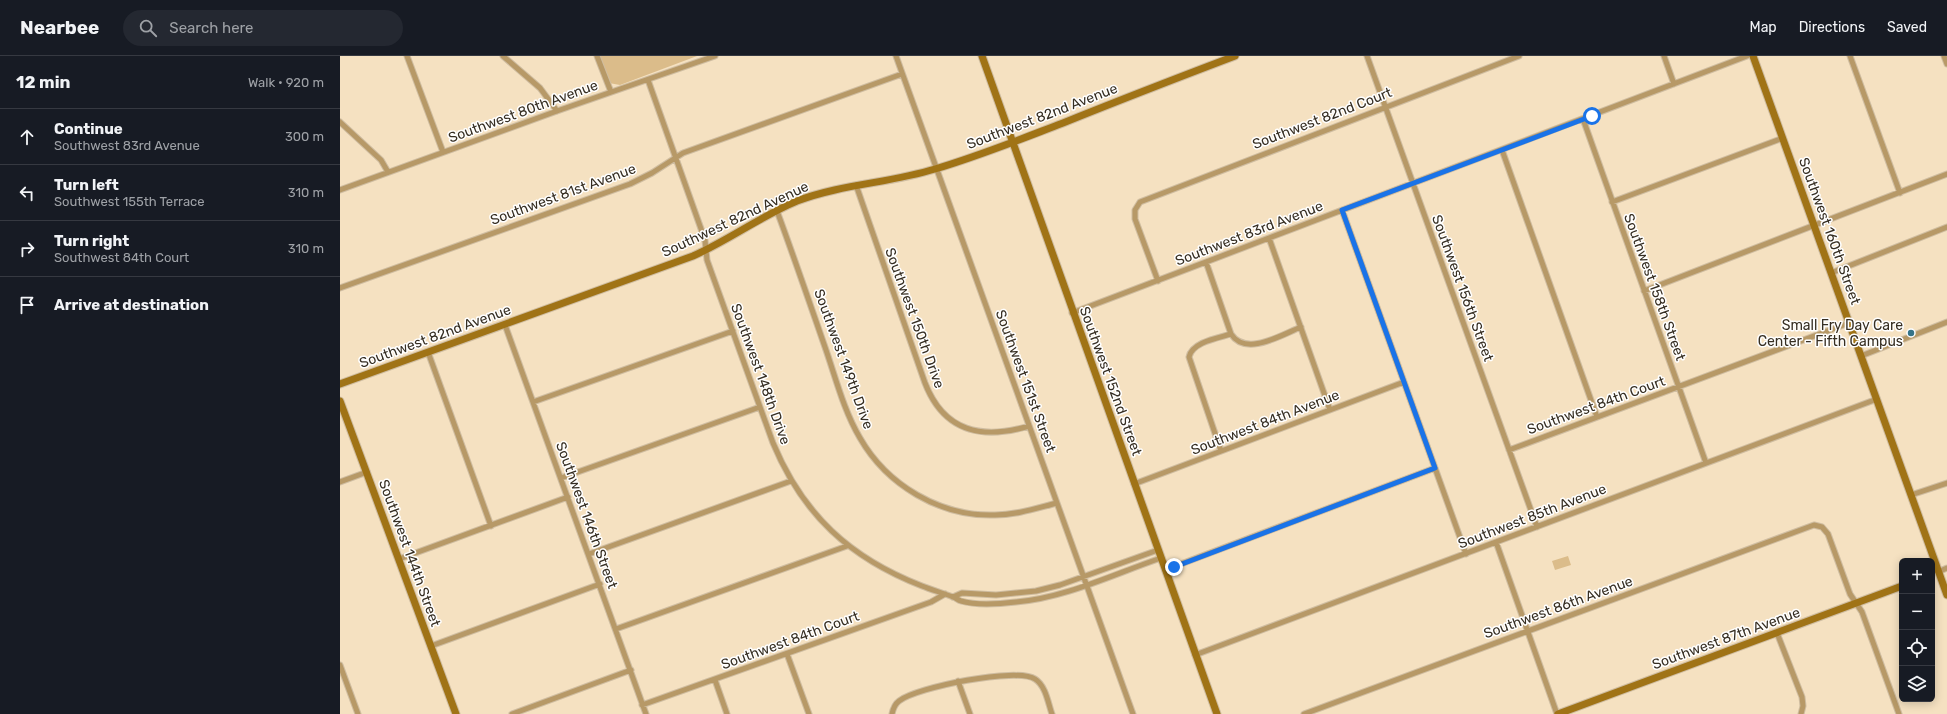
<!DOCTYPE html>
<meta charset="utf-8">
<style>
:root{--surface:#171b24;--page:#242831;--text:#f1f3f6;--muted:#9ea1a6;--line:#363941}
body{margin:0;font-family:Rubik,sans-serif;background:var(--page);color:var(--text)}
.controls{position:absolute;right:12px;bottom:12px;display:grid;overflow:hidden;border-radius:6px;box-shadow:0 2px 10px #0003}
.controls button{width:36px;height:36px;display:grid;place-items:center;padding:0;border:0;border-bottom:1px solid var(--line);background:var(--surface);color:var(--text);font:20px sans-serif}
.stop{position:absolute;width:12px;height:12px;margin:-9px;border:3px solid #1a73e8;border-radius:50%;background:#fff}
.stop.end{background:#1a73e8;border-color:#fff;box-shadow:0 1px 4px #0008}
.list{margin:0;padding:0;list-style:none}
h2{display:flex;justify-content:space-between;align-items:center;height:52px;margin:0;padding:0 16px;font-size:17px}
h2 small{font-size:13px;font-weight:400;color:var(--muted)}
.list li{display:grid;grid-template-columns:26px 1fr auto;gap:12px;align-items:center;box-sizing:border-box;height:56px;padding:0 16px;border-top:1px solid var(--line)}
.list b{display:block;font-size:15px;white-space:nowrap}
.list p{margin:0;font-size:13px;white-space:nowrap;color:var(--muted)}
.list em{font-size:13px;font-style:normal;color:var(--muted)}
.icon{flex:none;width:22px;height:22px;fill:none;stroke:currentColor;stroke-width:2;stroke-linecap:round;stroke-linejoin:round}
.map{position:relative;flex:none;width:1607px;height:658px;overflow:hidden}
header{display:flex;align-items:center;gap:24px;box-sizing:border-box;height:56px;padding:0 20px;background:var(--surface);border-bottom:1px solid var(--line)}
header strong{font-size:19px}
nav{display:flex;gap:22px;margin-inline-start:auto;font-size:14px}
.search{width:280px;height:36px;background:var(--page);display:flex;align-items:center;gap:10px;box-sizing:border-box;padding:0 14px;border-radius:22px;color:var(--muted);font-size:15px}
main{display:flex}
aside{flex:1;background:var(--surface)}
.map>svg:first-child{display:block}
.green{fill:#dbbc8a}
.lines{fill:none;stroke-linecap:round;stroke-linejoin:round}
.street-casing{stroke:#cfbda1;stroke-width:7}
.secondary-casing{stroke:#cfbda1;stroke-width:9}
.street{stroke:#b79967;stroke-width:5}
.secondary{stroke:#a07316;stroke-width:7}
.route{stroke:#1a73e8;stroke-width:5}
.poi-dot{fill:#357388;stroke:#fff;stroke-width:1.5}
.labels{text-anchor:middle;stroke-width:3;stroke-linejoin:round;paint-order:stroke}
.street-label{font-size:14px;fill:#362e22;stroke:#fff}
.poi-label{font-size:14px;fill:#362e22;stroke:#fff;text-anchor:end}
</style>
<header>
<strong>Nearbee</strong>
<div class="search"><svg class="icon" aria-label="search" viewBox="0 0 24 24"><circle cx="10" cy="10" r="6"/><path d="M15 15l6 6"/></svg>Search here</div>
<nav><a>Map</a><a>Directions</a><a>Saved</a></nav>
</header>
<main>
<aside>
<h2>12 min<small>Walk · 920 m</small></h2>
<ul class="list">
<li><svg class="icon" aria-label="ahead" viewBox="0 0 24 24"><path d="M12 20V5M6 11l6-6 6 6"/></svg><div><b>Continue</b><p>Southwest 83rd Avenue</p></div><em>300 m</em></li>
<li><svg class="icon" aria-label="left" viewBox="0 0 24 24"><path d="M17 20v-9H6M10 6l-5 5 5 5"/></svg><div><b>Turn left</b><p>Southwest 155th Terrace</p></div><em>310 m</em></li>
<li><svg class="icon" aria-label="right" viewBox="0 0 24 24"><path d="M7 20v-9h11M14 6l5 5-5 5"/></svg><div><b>Turn right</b><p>Southwest 84th Court</p></div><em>310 m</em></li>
<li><svg class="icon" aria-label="arrive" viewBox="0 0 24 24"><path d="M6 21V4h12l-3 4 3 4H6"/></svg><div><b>Arrive at destination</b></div></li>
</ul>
</aside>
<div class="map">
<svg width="1607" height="658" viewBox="0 0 1607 658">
<rect width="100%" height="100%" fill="#f5e1c1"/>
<!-- green -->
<path class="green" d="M 260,0 L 357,0 L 280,29 L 269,27 Z
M 1228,500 L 1231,509 L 1215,514 L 1212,505 Z"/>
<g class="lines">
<!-- street casing -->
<g class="street-casing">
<path id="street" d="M 67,0 L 103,96
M 163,0 L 200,32 L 217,55
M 257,0 L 271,36
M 556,0 L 793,658
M 1027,0 L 1197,471
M 1324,0 L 1334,28
M 1510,0 L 1560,137
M 1604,0 L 1607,8
M 308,24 L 365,184 L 367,204 L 433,387 C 463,459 510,502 582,530 C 592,534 603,537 613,541 C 616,542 618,544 621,545 C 638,550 659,548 676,546 C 725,542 774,518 821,502
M 1243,63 L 1366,407
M 0,66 L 41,104 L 48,116
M 1162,94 L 1257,361
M 516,129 L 585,327 C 604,376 642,384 689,370
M 0,134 L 217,55 L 375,0
M 1272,146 L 1443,82
M 1002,154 L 1126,498
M 437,155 C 454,201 470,248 486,294 C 496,323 504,355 520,382 C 547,429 600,461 655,459 C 676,459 697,452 717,447
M 929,182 L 990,354
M 866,206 L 891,278 C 906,301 941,279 961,271
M 1491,217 L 1607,171
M 818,225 L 795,163 L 795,154 L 800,146 L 1179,0
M 0,232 L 290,128 L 312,117 L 343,97 L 562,18
M 1304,235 L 1607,118
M 732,257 L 1407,0
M 165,269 L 306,658
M 88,296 L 151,470
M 1521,300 L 1607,266
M 193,346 L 393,275
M 1169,394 L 1509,267
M 881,395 L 849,301 C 852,286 878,282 891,278
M 221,422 L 420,351
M 0,426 L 27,416
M 794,428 L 1064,326
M 1571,439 L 1607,427
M 1156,486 L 1217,658
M 249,498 L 451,425
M 59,503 L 228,441
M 825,514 L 1095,412
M 1598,516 L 1607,512
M 613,541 L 622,537 L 656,539 L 696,535 L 720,529 L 818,494
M 276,573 L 507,490
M 1437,577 L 1462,641 L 1463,650 L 1461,658
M 91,590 L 260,528
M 447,598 L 469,658
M 855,599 L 1537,343
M 0,609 L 18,658
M 375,624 L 387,658
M 618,625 L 630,658
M 302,649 L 591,546 L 605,538
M 172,658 L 291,614
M 552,658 C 553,653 555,648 559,645 C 577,631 677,611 695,623 C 706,630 708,647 712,658
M 964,658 L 1474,469 L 1482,471 L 1488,478 L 1510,538 L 1522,556 L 1559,658"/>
</g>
<!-- secondary casing -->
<g class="secondary-casing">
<path id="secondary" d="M 642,0 L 877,658
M 1413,0 L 1607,539
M 0,328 L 353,200 C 389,184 421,160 457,145 C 502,128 550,127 595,113 C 639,100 681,83 723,67 C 780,44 837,22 895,0
M 0,345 L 116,658
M 1218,658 L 1562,530"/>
</g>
<!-- street -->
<use href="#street" class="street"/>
<!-- secondary -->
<use href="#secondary" class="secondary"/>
</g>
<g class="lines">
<!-- route -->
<path class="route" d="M 834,511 L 1095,412 L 1002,154 L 1252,60"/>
</g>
<!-- markers -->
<circle class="poi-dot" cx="1571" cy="277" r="4"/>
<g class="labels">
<!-- street labels -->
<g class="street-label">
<text transform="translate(183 55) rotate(-20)" y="5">Southwest 80th Avenue</text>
<text transform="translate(702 60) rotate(-21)" y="5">Southwest 82nd Avenue</text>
<text transform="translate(982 62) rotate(-21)" y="5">Southwest 82nd Court</text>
<text transform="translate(223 138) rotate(-20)" y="5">Southwest 81st Avenue</text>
<text transform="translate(395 163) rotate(-25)" y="5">Southwest 82nd Avenue</text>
<text transform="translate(1490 175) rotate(70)" y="5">Southwest 160th Street</text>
<text transform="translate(909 177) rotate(-21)" y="5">Southwest 83rd Avenue</text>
<text transform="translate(1315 231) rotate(70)" y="5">Southwest 158th Street</text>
<text transform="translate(1123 232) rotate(70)" y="5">Southwest 156th Street</text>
<text transform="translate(575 262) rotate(70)" y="5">Southwest 150th Drive</text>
<text transform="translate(95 280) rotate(-20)" y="5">Southwest 82nd Avenue</text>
<text transform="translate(504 303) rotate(70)" y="5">Southwest 149th Drive</text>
<text transform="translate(421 318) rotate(70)" y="5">Southwest 148th Drive</text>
<text transform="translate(686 325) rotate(70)" y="5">Southwest 151st Street</text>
<text transform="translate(771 325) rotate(70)" y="5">Southwest 152nd Street</text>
<text transform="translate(1256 349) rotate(-20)" y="5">Southwest 84th Court</text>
<text transform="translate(925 366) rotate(-21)" y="5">Southwest 84th Avenue</text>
<text transform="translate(247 459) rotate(70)" y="5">Southwest 146th Street</text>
<text transform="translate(1192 460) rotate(-21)" y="5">Southwest 85th Avenue</text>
<text transform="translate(70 497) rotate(70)" y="5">Southwest 144th Street</text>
<text transform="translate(1218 551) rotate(-20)" y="5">Southwest 86th Avenue</text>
<text transform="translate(1386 582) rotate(-20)" y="5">Southwest 87th Avenue</text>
<text transform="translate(450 584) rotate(-20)" y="5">Southwest 84th Court</text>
</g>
<!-- poi labels -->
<g class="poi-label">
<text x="1563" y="274">Small Fry Day Care<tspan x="1563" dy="16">Center - Fifth Campus</tspan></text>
</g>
</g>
</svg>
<div class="controls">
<button>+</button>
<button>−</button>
<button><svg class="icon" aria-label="locate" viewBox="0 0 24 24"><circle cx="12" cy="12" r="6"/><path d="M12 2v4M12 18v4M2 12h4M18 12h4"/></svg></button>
<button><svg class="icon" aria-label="layers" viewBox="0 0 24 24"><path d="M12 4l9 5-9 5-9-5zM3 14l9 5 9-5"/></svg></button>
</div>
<div class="stop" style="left:1252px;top:60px"></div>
<div class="stop end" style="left:834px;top:511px"></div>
</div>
</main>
